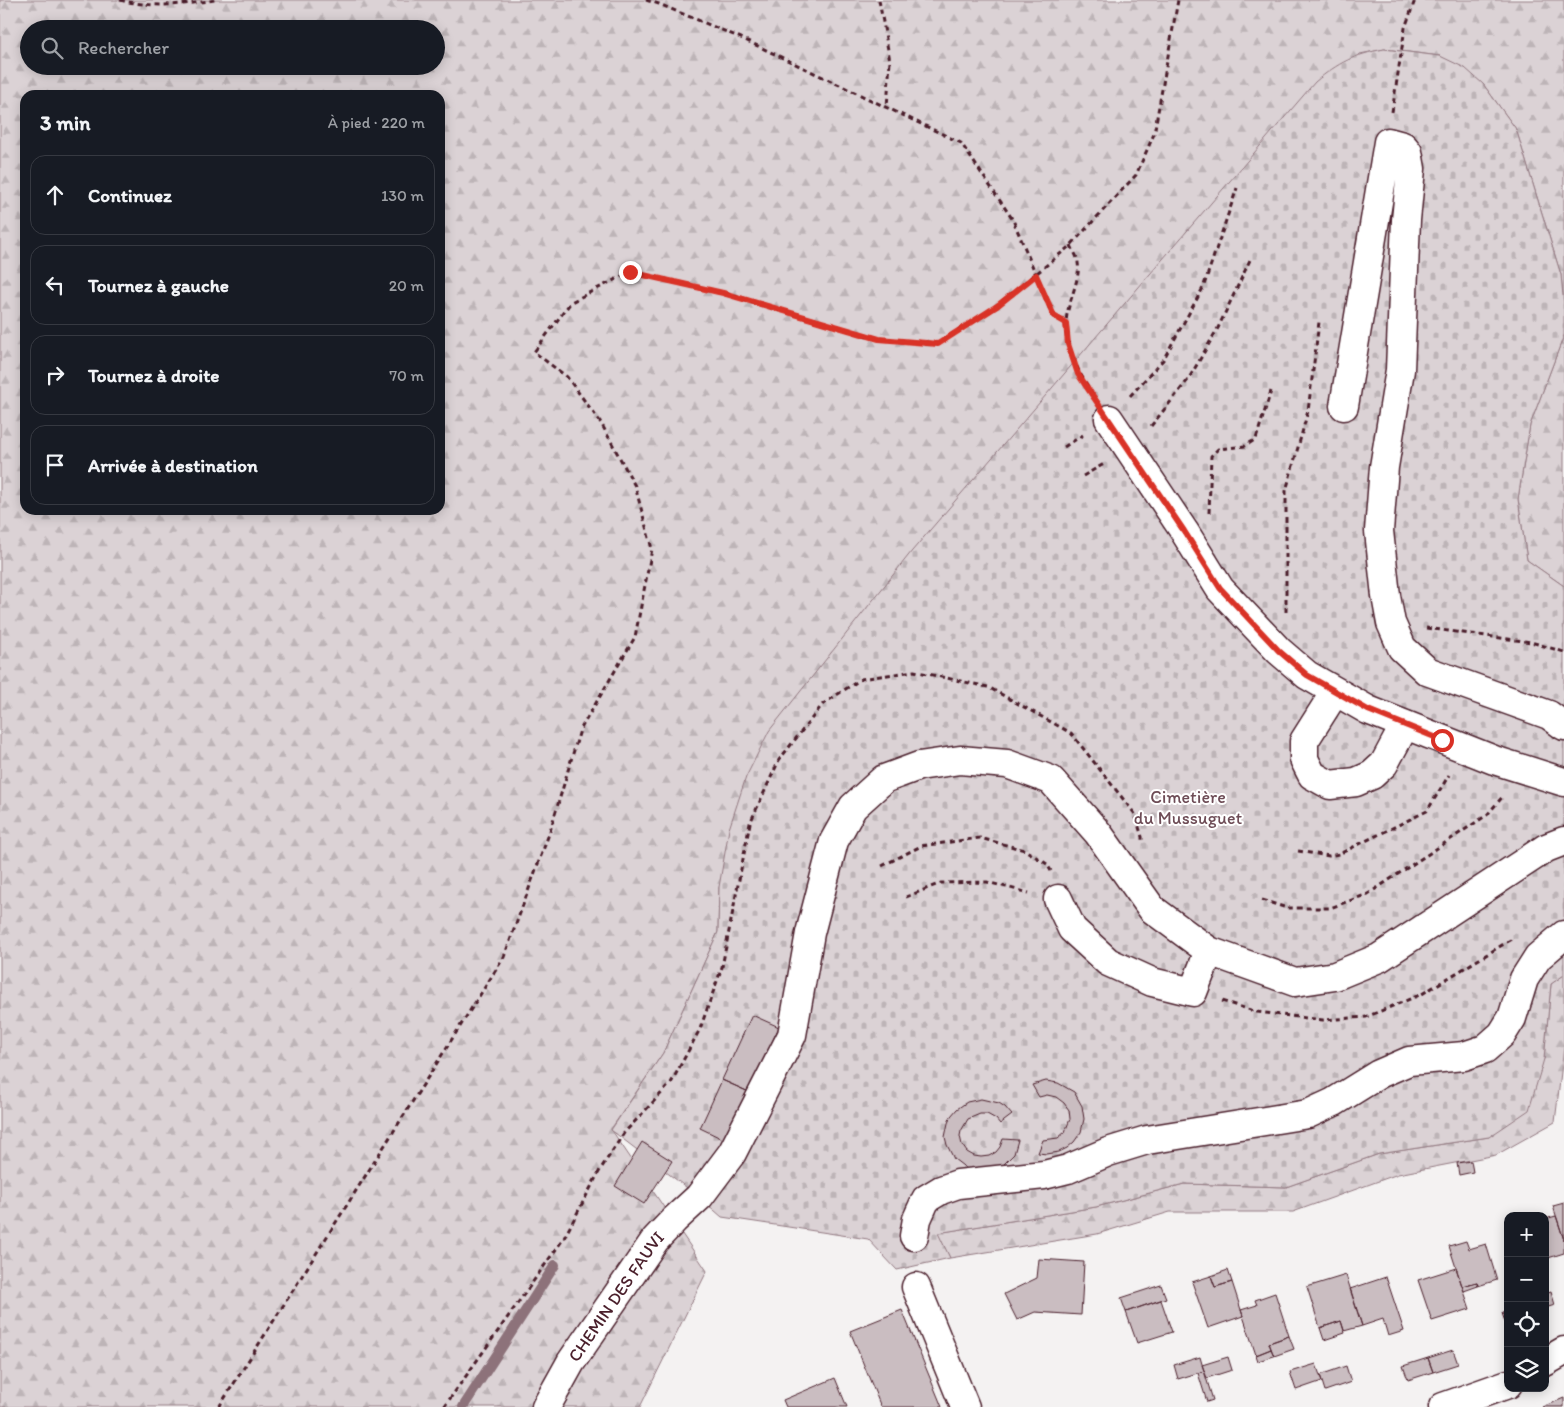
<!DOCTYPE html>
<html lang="fr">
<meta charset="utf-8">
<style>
:root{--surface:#171b24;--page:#242831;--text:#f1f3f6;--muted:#9ea1a6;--line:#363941}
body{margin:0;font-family:Itim,sans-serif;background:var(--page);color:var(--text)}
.controls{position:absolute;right:15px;bottom:15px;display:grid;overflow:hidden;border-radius:10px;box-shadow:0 2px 12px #0003}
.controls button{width:45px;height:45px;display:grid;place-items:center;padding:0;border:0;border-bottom:1px solid var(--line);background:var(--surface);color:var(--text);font:25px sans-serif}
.stop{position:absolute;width:15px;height:15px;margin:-11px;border:4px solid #d93025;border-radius:50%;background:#fff}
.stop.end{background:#d93025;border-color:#fff;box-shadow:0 1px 5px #0008}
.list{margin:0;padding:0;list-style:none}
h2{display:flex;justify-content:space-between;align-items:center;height:65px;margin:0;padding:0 20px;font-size:21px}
h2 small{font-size:16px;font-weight:400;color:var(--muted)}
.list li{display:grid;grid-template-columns:32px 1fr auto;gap:15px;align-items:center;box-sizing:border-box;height:80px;margin:0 10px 10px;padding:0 10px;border:1px solid var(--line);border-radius:15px}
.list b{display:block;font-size:19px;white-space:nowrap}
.list em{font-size:16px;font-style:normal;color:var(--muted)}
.icon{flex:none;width:28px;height:28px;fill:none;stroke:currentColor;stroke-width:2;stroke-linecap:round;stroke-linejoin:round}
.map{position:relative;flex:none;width:1564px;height:1407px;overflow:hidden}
.search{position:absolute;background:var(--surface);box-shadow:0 2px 12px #0003;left:20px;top:20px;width:425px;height:55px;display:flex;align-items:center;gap:12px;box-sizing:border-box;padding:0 18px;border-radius:28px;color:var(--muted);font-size:19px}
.panel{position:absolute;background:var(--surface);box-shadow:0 2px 12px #0003;left:20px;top:90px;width:425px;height:425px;border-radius:15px}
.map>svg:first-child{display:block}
.forest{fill:url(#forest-firs);stroke:#927880;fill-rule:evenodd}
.cemetery{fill:url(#cemetery-stones);stroke:#927880}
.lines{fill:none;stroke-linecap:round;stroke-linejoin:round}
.stream{stroke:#8d727a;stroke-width:10}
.building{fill:#cabdc1;stroke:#4a1f2b}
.minor-casing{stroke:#4a1f2b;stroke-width:31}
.path{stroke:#4a1f2b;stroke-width:3;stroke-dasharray:5 4;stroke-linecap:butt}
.minor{stroke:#fff;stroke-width:28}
.route{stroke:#d93025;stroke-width:6}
.labels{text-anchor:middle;stroke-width:4;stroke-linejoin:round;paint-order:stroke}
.park-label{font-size:18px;fill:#6e4c56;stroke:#fff}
.street-label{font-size:18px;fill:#4a1f2b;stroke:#fff}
</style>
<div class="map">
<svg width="1564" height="1407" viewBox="0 0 1564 1407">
<defs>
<pattern id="forest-firs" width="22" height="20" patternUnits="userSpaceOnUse" patternTransform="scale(1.25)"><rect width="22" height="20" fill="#dbd2d5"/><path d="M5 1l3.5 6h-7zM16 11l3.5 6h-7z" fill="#bdb4b7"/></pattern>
<pattern id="cemetery-stones" width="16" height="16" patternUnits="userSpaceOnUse" patternTransform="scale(1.25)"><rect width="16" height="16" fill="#dbd2d5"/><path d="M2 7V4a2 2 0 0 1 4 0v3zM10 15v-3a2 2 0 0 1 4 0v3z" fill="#bdb4b7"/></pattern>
</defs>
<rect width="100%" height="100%" fill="#f4f2f2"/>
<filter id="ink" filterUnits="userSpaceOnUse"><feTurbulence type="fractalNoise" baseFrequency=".02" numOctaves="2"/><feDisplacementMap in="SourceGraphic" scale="10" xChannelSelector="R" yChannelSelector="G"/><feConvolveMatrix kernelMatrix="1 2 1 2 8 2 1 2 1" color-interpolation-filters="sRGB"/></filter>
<g filter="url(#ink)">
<!-- forest -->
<path class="forest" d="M 0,0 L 1564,0 L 1564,306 L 1561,275 L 1516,129 L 1483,84 L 1440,56 L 1385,49 L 1360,54 L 719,887 L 718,932 L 663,1053 L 611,1129 L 707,1271 L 640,1407 L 0,1407 ZM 29,29 L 436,29 L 436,66 L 29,66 ZM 25,95 L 440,95 L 440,510 L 25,510 Z
M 1564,335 L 1564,586 L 1527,560 L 1518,499 L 1530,425 Z
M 1564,975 L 1564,1047 L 1555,1122 L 1496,1155 L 1398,1174 L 1293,1212 L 1170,1212 L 1097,1234 L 950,1258 L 937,1233 L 1096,1207 L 1184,1184 L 1286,1187 L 1379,1154 L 1489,1137 L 1544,1059 L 1551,984 Z"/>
<!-- cemetery -->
<path class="cemetery" d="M 1384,49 L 1440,56 L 1465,68 L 1483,84 L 1516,129 L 1561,275 L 1564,306 L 1564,335 L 1530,425 L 1518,499 L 1527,560 L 1564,586 L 1564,975 L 1551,984 L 1544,1059 L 1529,1110 L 1489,1137 L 1379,1154 L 1286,1187 L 1184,1184 L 1096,1207 L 938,1233 L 950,1258 L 897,1270 L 868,1239 L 722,1217 L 699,1197 L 611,1130 L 663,1053 L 718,932 L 719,887 L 729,829 L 746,777 L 769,731 L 912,551 L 1315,82 C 1339,62 1354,55 1384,49 Z"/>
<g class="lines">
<!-- stream -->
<path class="stream" d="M 463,1407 L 555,1265"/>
</g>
<!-- building -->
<path class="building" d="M 752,1015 L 779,1027 L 749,1092 L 722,1080 Z
M 722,1080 L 749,1092 L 727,1141 L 700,1128 Z
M 1046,1081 L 1058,1083 L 1074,1092 L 1082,1106 L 1084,1119 L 1081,1132 L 1074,1142 L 1067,1148 L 1059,1152 L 1047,1154 L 1038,1153 L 1043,1140 L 1058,1138 L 1065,1132 L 1070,1119 L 1069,1110 L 1064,1103 L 1056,1097 L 1047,1095 L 1039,1097 L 1032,1085 Z
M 981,1099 L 999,1103 L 1005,1107 L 1012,1115 L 1000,1124 L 996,1119 L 987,1114 L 980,1114 L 968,1119 L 961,1131 L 960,1136 L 962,1145 L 967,1152 L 974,1156 L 981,1157 L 989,1156 L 996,1152 L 1000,1147 L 1003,1139 L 1018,1140 L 1014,1154 L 1000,1168 L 977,1172 L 967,1169 L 954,1159 L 947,1145 L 945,1137 L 948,1123 L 951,1116 L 957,1109 L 967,1102 Z
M 642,1142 L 672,1161 L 644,1204 L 615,1186 Z
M 1471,1161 L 1473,1172 L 1459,1175 L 1457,1163 Z
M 1564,1203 L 1564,1240 L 1553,1206 Z
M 1556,1216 L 1564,1240 L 1564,1253 L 1545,1259 L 1545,1219 Z
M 1466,1241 L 1469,1249 L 1486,1244 L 1497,1280 L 1478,1286 L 1477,1282 L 1462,1286 L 1449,1246 Z
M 1039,1259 L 1084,1262 L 1081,1315 L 1035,1312 L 1017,1320 L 1004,1294 L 1037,1278 Z
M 1456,1268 L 1470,1309 L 1432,1321 L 1418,1280 Z
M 1228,1270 L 1232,1282 L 1215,1287 L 1211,1276 Z
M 1346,1275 L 1362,1326 L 1344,1331 L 1341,1321 L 1320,1328 L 1307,1287 Z
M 1211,1276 L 1215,1287 L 1232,1282 L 1243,1316 L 1208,1328 L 1192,1282 Z
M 1386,1277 L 1404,1331 L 1388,1336 L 1383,1319 L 1362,1326 L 1350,1289 Z
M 1477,1282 L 1478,1286 L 1464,1291 L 1462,1286 Z
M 1161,1285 L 1166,1298 L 1126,1312 L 1121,1298 Z
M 1551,1291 L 1555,1305 L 1545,1308 L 1545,1293 Z
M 1275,1293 L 1289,1336 L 1269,1343 L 1271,1349 L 1256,1355 L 1241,1310 L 1257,1305 L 1255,1300 Z
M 1161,1300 L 1172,1332 L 1137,1343 L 1126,1312 Z
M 902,1310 L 942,1407 L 881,1407 L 850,1331 Z
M 1508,1311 L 1508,1328 L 1507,1328 L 1502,1313 Z
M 1341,1321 L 1345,1333 L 1324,1340 L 1320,1328 Z
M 1289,1336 L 1294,1349 L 1274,1356 L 1269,1343 Z
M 1271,1349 L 1274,1356 L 1258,1361 L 1256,1355 Z
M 1453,1350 L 1458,1364 L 1433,1372 L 1428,1358 Z
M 1200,1357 L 1204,1371 L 1178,1379 L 1174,1365 Z
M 1228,1357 L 1232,1370 L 1207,1378 L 1202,1365 Z
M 1428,1358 L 1433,1372 L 1408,1380 L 1403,1366 Z
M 1316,1364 L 1322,1381 L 1296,1390 L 1290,1372 Z
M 1346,1366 L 1351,1382 L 1325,1391 L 1320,1375 Z
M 1204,1371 L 1213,1400 L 1207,1402 L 1198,1373 Z
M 835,1378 L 847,1407 L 786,1407 L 783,1400 Z
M 1564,1398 L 1564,1407 L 1542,1407 Z"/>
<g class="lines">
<!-- minor casing -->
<g class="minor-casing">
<g id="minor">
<path d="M 1344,406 L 1388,142 L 1403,146 L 1408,152 L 1411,169 L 1406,220 L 1400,370 L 1384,467 L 1379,531 L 1386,596 L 1391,623 L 1402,648 L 1427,671 L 1549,715 L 1564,726"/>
<path d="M 1109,419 L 1184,531 L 1220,589 L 1279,651 L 1307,675 L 1368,710 L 1494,760 L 1564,782"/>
<path d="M 1335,692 L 1304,741 L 1304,759 L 1312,775 L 1330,785 L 1356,782 L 1372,775 L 1384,764 L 1405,725"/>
<path d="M 1058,899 L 1072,929 L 1108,962 L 1152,982 L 1193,992 L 1209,951"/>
<path d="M 914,1236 L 917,1219 L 926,1199 L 941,1190 L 958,1184 L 1044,1175 L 1068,1169 L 1108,1152 L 1147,1140 L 1308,1114 L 1334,1102 L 1379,1074 L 1409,1061 L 1464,1056 L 1485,1049 L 1502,1034 L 1512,1018 L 1524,979 L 1538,957 L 1564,935"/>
<path d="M 916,1287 L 965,1407"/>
<path d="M 1545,1362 L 1564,1351"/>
<path id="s1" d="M 546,1407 L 571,1362 L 655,1240 L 674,1220 L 699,1197 L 732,1153 L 792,1035 L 810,933 L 834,841 L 853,807 L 884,779 L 919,766 L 960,760 L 1007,764 L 1051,780 L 1098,833 L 1152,909 L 1209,951 L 1295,982 L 1335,976 L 1379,958 L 1546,848 L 1564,841"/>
<path d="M 1443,1407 L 1508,1384"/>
</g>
</g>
<!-- path -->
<path class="path" d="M 120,0 C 150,8 184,5 215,0
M 646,0 L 659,4 L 741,38 L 961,143 L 1013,220 L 1050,308 L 1054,316 L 1066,323
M 879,0 L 890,61 L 887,108
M 1392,112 L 1405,28 L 1415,0
M 1071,245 C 1073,251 1078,257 1078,263 C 1081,280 1066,305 1066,324 C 1066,350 1079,374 1093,395
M 1130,396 L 1163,360 L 1203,288 L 1237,188
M 1151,426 L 1188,380 L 1218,328 L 1250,260
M 1064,447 L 1083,435
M 1083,476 L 1104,464
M 1209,513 L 1211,456 L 1218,449 L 1245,446 L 1256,439 L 1271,391
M 1286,612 L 1286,491 L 1308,411 L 1319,322
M 1426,628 L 1531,642 L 1564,652
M 1298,851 L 1329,856 L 1339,854 L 1427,811 L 1449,775
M 882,866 L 921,846 L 980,838 L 1025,850 L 1047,864 L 1051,871
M 906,897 L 941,883 L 987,882 L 1029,893
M 1262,900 L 1287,908 L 1330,908 L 1368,894 L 1487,815 L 1504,795
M 1222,1001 L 1257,1012 L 1323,1020 L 1366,1017 L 1422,994 L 1512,939
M 219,1407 L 504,957 L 550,831 L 580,730 L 635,637 L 652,549 L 635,486 L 601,423 L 567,377 L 534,352 L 571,302 L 630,272 L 723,293 L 879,339 L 938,344 L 997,306 L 1071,245 L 1136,175 L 1154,134 L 1178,0
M 444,1407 L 564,1238 L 600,1170 L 624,1133 L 671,1083 L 700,1029 L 722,967 L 750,823 L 779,760 L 823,704 L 861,679 L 914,671 L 988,687 L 1071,733 L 1135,814 L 1142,837 L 1142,841"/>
<!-- minor -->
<use href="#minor" class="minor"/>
</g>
</g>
<g class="lines" filter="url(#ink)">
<!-- route -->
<path class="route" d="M 630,272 L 723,293 L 879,339 L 938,344 L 997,306 L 1036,275 L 1054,316 L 1066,323 L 1068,344 L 1078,374 L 1184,531 L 1220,588 L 1279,651 L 1307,675 L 1368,710 L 1442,740"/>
</g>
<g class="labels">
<!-- park labels -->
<g class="park-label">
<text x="1188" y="803">Cimetière<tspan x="1188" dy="21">du Mussuguet</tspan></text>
</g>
<!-- street labels -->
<g class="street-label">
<text dy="6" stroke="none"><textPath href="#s1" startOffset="131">CHEMIN DES FAUVI</textPath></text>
</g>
</g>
</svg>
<div class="controls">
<button>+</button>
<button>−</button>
<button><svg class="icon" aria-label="locate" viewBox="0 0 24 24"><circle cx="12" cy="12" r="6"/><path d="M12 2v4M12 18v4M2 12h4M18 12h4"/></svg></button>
<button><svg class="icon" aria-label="layers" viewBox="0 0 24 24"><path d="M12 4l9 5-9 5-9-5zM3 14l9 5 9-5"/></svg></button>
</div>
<div class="stop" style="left:1442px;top:740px"></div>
<div class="stop end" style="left:630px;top:272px"></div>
<div class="search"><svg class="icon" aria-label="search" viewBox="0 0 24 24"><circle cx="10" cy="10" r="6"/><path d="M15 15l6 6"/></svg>Rechercher</div>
<section class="panel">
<h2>3 min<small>À pied · 220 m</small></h2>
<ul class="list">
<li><svg class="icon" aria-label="ahead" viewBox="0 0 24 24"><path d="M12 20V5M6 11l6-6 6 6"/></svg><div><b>Continuez</b></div><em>130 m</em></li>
<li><svg class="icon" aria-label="left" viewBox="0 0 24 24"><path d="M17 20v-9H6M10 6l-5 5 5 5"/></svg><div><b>Tournez à gauche</b></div><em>20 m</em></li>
<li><svg class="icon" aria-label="right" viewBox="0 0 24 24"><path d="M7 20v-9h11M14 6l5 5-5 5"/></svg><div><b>Tournez à droite</b></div><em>70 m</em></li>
<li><svg class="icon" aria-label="arrive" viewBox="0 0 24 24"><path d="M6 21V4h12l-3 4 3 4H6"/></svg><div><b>Arrivée à destination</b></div></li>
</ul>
</section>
</div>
